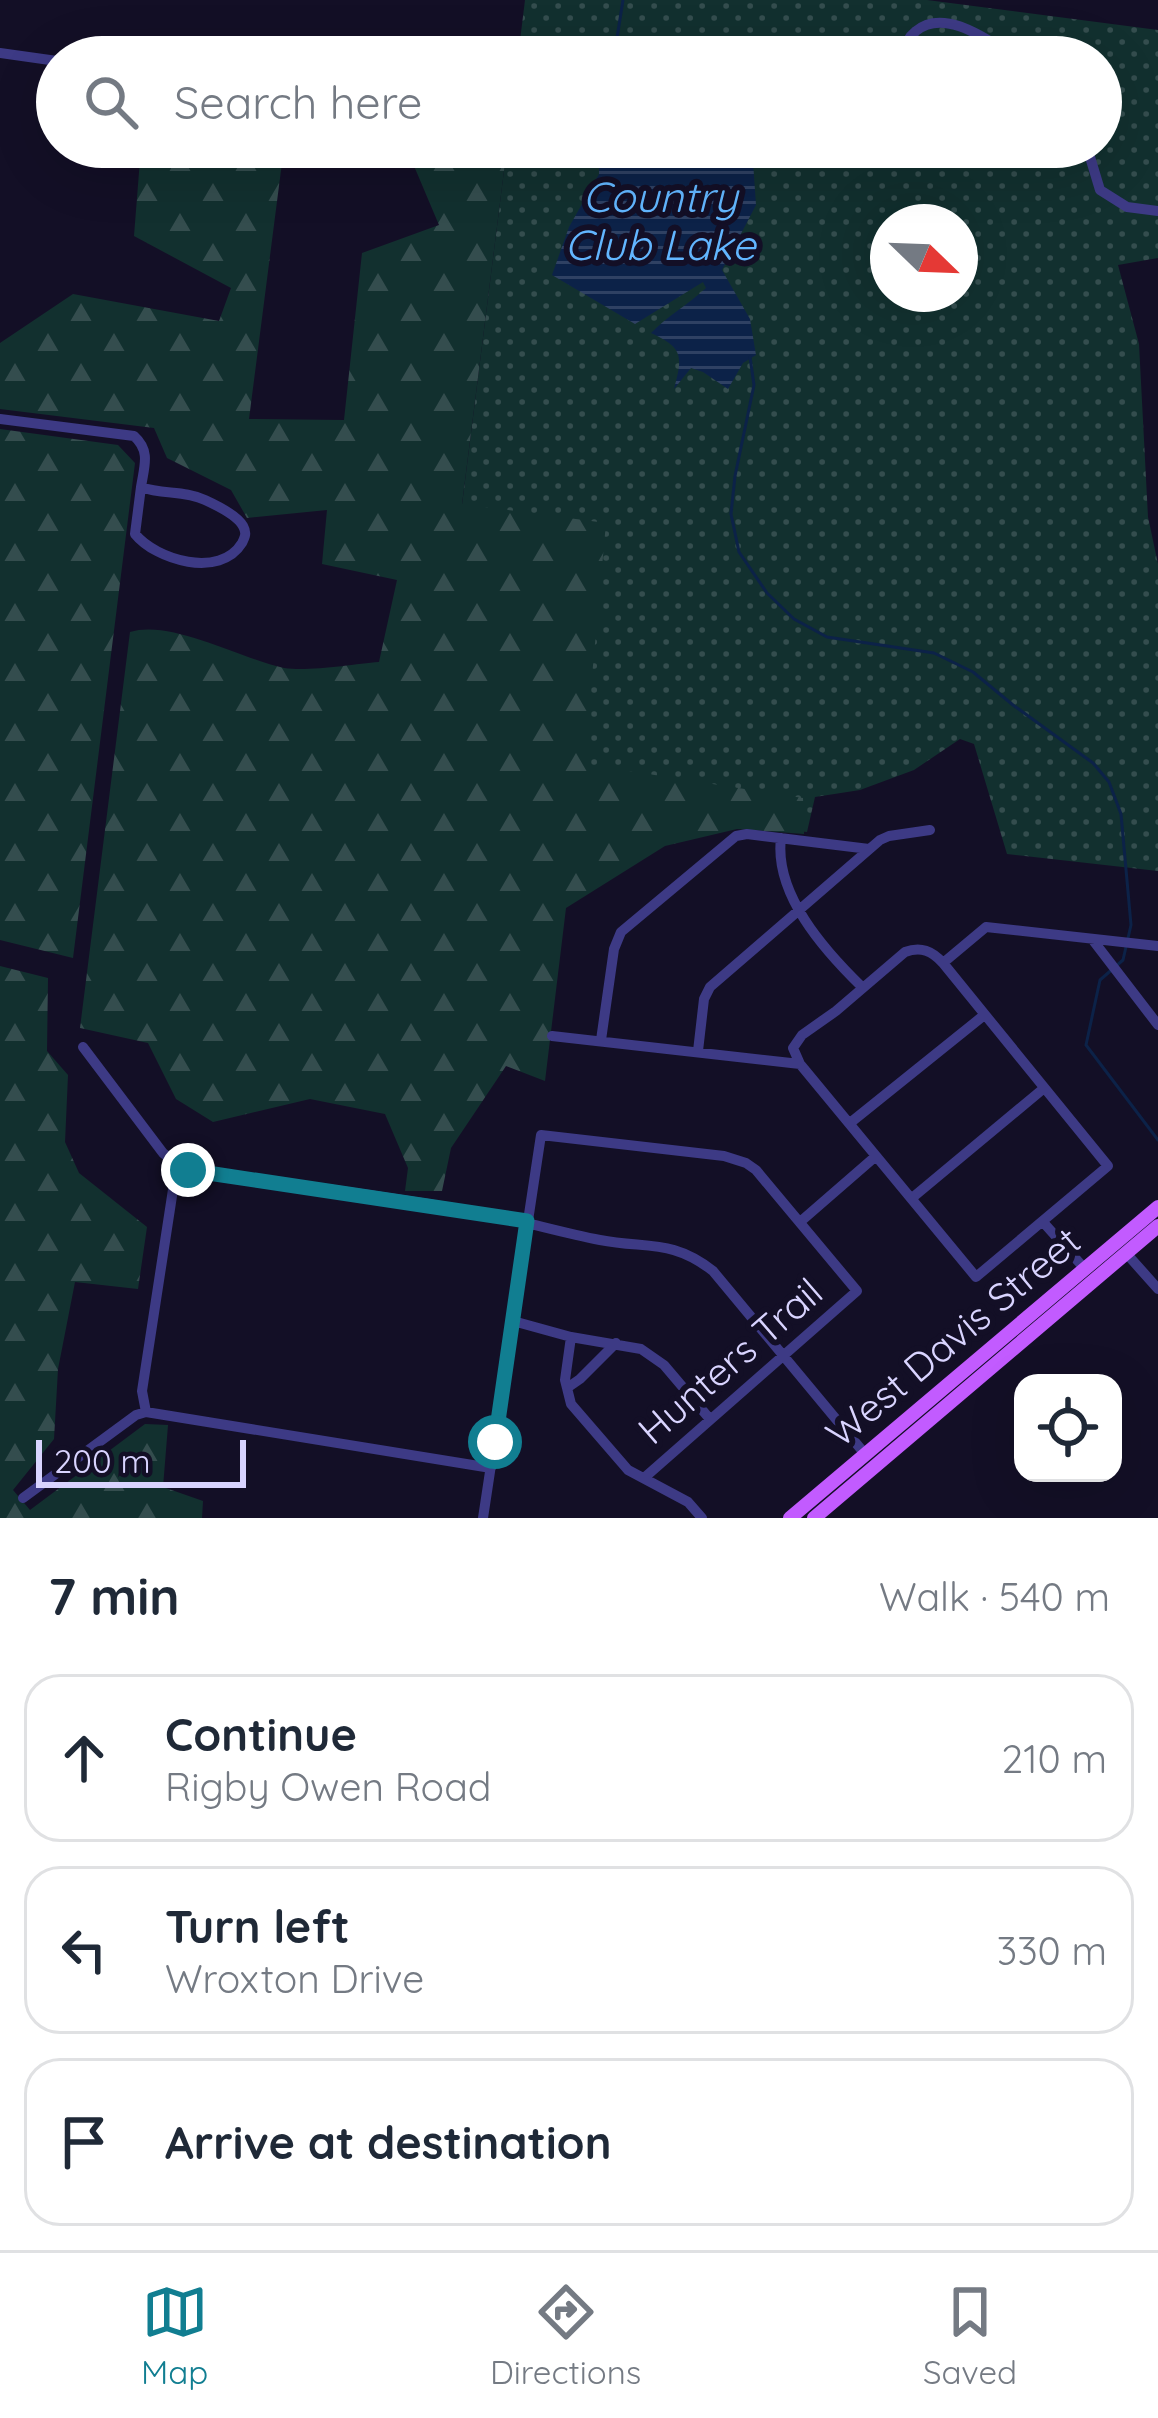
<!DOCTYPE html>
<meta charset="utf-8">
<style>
:root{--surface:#fff;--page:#f2f2f3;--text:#1f2937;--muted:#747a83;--line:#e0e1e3;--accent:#117e91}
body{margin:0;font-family:Quicksand,sans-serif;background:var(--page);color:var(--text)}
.controls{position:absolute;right:36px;bottom:36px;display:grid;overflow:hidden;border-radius:24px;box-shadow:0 12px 48px #0002}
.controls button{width:108px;height:108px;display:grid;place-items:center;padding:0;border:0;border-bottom:3px solid var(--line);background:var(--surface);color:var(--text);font:60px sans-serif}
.compass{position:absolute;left:870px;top:204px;width:108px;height:108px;border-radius:50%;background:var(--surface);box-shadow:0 12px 48px #0002;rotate:113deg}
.scale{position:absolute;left:36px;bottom:30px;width:210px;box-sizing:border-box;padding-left:12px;border:6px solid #d9d4ff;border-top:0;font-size:33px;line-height:42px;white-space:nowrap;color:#d9d4ff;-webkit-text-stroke:9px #130f26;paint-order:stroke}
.stop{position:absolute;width:36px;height:36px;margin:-27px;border:9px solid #117e91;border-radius:50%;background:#fff}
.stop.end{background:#117e91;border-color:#fff;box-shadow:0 3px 12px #0008}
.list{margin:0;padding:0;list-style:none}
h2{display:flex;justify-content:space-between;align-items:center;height:156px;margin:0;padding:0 48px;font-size:51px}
h2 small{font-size:39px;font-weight:400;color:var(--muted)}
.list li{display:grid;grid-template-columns:78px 1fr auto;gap:36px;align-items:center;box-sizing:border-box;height:168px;margin:0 24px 24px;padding:0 24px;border:3px solid var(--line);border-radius:36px}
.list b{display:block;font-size:45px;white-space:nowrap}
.list p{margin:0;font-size:39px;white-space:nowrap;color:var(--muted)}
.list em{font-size:39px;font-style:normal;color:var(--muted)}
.icon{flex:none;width:66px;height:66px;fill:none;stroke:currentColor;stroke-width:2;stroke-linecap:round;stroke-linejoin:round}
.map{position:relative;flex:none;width:1158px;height:1518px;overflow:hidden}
.search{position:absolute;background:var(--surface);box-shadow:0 12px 48px #0002;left:36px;right:36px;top:36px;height:132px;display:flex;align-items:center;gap:30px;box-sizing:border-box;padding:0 42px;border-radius:66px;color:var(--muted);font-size:45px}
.sheet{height:732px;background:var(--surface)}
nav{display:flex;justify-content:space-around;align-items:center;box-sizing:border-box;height:168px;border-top:3px solid var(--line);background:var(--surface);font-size:33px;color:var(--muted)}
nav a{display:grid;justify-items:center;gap:6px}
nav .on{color:var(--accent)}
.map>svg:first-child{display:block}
.green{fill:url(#green-dots);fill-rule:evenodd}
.forest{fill:url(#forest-firs)}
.water{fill:url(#water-rules)}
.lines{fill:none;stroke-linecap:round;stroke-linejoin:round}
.stream{stroke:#0c2248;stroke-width:3}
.minor{stroke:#3d3a85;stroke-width:10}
.major{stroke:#c25bff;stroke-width:14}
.route{stroke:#117e91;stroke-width:15}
.labels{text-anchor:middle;stroke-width:12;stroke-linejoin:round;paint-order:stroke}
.street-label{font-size:39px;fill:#d9d4ff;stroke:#130f26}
.water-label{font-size:42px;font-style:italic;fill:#62b6ff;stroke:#130f26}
</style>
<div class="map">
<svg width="1158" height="1518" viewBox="0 0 1158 1518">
<defs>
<pattern id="green-dots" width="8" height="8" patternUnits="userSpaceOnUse" patternTransform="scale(3)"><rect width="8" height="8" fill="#12302f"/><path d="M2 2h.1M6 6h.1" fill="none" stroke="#344d4e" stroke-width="1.8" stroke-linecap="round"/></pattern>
<pattern id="forest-firs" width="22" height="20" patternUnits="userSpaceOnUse" patternTransform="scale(3)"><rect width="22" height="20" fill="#12302f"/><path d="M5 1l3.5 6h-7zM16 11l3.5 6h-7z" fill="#344d4e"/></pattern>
<pattern id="water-rules" width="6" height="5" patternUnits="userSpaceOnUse" patternTransform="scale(3)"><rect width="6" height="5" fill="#0c2248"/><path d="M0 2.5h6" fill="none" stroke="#2f4163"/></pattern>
</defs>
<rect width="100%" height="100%" fill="#130f26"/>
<!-- green -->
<path class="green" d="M 525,0 L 927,0 L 1158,30 L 1158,258 L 1118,265 L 1139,344 L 1148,517 L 1158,564 L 1158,871 L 1007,854 L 974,744 L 960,739 L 914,770 L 860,790 L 815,797 L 807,832 L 567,805 L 462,505 L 507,147 L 1101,147 L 1101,57 L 518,57 ZM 888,222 L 960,222 L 960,294 L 888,294 Z"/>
<!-- forest -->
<path class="forest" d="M 141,147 L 284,147 L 249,419 L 344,420 L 362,253 L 439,225 L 406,147 L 507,147 L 462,504 L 606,523 L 584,764 L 803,798 L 804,834 L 737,829 L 665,846 L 566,908 L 545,1081 L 506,1066 L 451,1148 L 442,1191 L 405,1191 L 408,1168 L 385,1114 L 310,1099 L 213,1122 L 176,1099 L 148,1043 L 80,1028 L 130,632 C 171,619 241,659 284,668 C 308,672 354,664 379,662 L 397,580 L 322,564 L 327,510 L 247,518 L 231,490 L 167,458 L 154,428 L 0,409 L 0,343 L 73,294 L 219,321 L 231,288 L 134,236 Z
M 0,429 L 118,445 L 135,463 L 73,958 L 0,940 Z
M 0,966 L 48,978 L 47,1051 L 68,1075 L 65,1142 L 79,1173 L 147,1227 L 138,1289 L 75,1282 L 58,1369 L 54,1439 L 13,1490 L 30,1510 L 145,1424 L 168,1425 L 163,1487 L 203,1501 L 202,1518 L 0,1518 Z"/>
<!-- water -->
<path class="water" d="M 599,147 L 752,147 L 756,205 L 722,270 L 750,319 L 756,355 L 743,363 L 728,389 L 703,372 L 691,368 L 674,389 C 683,355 683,348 651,333 C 667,316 688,305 706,288 L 703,282 L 635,324 L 552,275 L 569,227 L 599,174 Z"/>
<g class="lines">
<!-- stream -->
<path class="stream" d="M 614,57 L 623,0
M 750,357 L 754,385 L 735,476 L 731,514 L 739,552 L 767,593 L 794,619 L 827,637 L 934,653 L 973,672 L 1013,705 L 1093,763 L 1109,782 L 1121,814 L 1131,925 L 1123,960 L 1100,980 L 1086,1045 L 1158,1140"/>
<!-- minor -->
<path class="minor" d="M 0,53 L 57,61
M 903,57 C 904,47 907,38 916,31 C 945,7 989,41 1015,57
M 1087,147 L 1100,190 L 1127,207 L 1158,211
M 0,419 L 134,436 C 151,451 144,467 141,487
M 141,487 C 162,495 184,490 205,500 C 216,505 237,515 243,526 C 247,533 245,537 242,543 C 220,579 156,560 135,534 Z
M 781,838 C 774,894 824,950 862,987
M 1092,939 L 1158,1025
M 943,963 L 986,927 L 1158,946
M 552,1036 L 800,1064 L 976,1277 L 1108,1166 L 943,963 C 932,951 921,946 905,952 L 836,1011 L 802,1035 L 793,1048 L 800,1064
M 601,1040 L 614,949 L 621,932 L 736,836 L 747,834 L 869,849
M 83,1047 L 163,1153 L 179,1166 L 188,1170 C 280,1183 372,1194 464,1210 C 510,1217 554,1231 600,1240 C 647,1249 672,1239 713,1271 L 865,1454
M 698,1051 L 704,999 L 710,987 L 880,840 L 889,836 L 930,830
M 850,1123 L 983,1016
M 912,1198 L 1043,1089
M 800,1222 L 876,1156
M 1043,1222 L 1085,1269
M 1126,1253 L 1158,1289
M 513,1321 L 571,1337 L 641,1349 L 664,1365 L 709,1418
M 571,1337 L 565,1380 L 571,1404 L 628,1470 L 688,1502 L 702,1518
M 567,1388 L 580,1379 L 616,1343
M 146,1412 L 142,1391 L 174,1183 L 179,1175 L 188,1170
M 23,1498 L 136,1415 L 146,1412 L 491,1468
M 483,1518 L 541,1135 L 724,1156 L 746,1163 L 756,1170 L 857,1291 L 644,1478"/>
<!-- major -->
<path class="major" d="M 790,1518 L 1158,1207
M 814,1518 L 1158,1226"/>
</g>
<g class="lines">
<!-- route -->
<path class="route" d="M 188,1170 L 527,1221 L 495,1442"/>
</g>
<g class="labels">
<!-- street labels -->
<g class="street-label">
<text transform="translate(953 1337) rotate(-40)" y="14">West Davis Street</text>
<text transform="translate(730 1361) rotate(-41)" y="14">Hunters Trail</text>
</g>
<!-- water labels -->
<g class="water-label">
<text x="660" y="212">Country<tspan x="660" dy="48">Club Lake</tspan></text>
</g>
</g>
</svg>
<div class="controls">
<button><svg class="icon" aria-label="locate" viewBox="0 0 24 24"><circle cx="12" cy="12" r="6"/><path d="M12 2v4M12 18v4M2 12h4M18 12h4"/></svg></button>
</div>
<svg class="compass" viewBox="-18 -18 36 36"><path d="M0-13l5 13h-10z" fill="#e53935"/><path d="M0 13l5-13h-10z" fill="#747a83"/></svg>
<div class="scale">200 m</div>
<div class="stop" style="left:495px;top:1442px"></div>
<div class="stop end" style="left:188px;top:1170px"></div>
<div class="search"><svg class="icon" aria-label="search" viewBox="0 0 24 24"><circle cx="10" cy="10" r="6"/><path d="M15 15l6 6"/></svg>Search here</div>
</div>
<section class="sheet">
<h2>7 min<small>Walk · 540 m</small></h2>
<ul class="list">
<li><svg class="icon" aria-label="ahead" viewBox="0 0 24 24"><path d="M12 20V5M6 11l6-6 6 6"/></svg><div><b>Continue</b><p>Rigby Owen Road</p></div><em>210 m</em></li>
<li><svg class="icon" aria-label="left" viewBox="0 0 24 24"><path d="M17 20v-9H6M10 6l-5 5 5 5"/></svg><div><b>Turn left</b><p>Wroxton Drive</p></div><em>330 m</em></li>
<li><svg class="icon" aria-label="arrive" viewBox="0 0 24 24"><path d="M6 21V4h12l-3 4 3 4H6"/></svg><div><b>Arrive at destination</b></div></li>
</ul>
</section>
<nav>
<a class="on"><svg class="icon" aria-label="map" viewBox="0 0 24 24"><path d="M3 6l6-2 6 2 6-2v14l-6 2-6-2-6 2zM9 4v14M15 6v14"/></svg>Map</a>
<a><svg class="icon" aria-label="directions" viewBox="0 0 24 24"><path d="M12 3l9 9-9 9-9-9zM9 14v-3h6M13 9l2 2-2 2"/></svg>Directions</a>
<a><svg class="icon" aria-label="saved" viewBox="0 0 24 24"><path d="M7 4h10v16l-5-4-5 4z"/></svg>Saved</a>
</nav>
